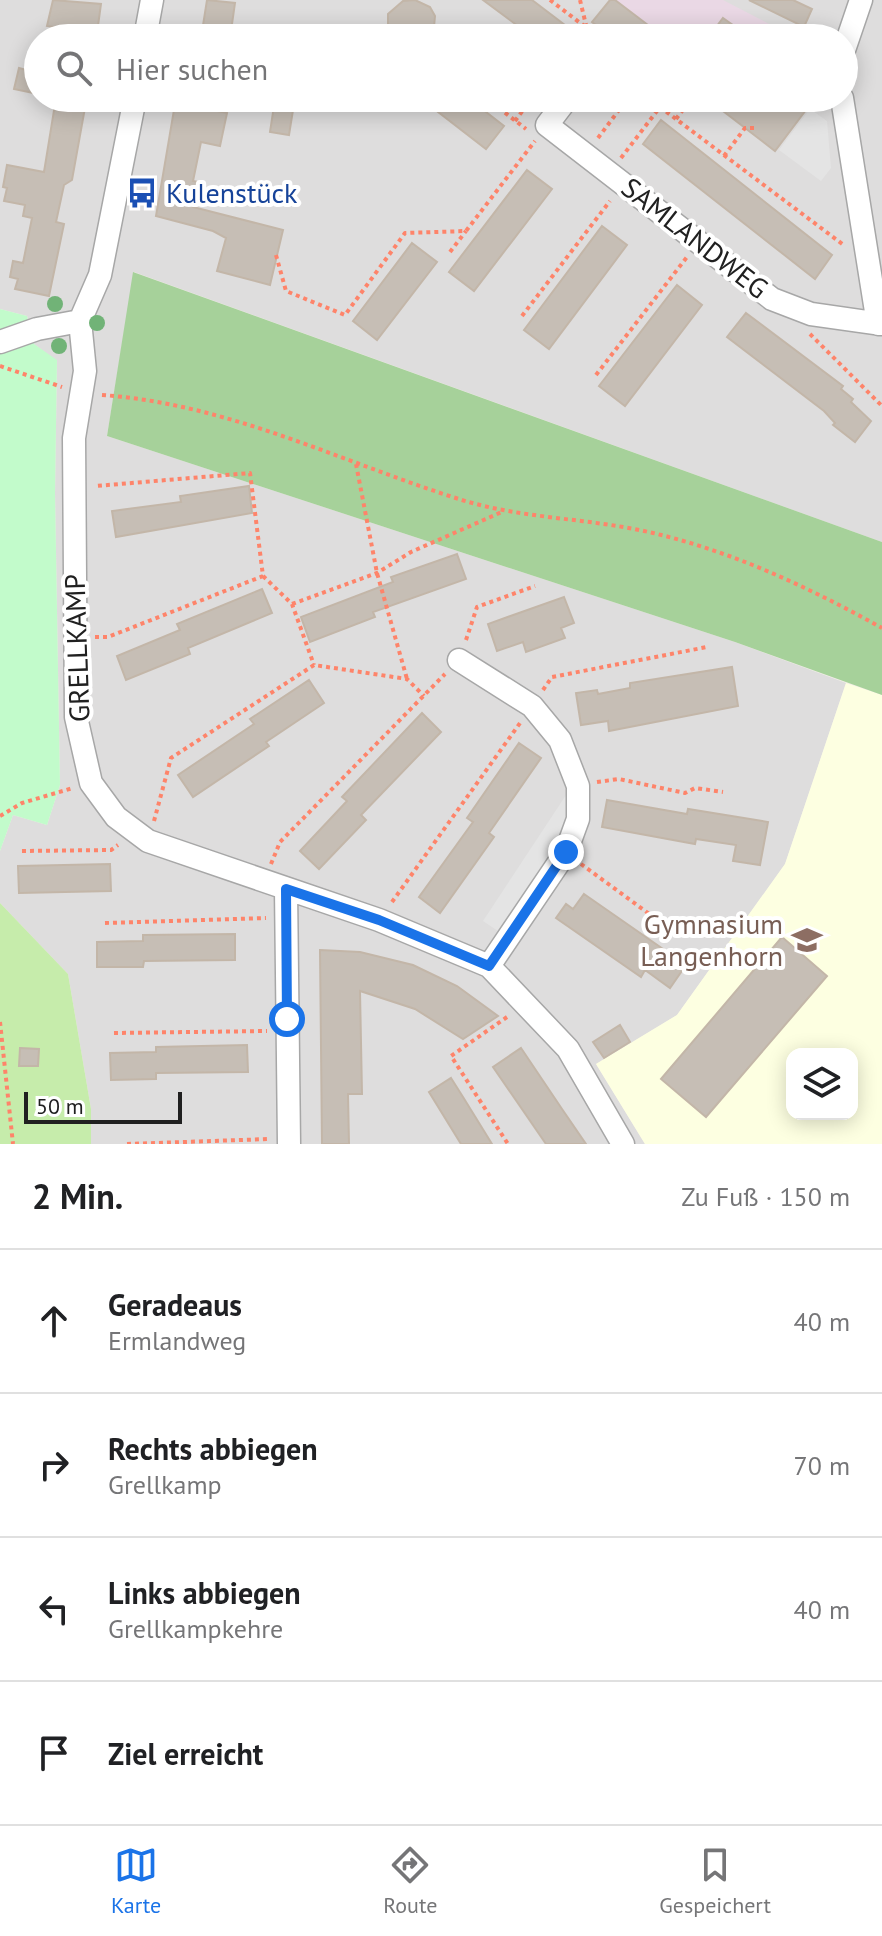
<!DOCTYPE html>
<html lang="de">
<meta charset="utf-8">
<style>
:root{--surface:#fff;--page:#f2f2f2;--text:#202124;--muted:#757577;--line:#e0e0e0;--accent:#1a73e8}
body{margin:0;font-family:"PT Sans",sans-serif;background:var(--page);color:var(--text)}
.controls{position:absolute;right:24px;bottom:24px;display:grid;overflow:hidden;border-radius:16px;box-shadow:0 4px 20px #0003}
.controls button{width:72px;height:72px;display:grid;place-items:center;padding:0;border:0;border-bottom:2px solid var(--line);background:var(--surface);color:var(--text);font:40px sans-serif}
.scale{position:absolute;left:24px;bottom:20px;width:158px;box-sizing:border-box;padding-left:8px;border:4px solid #202020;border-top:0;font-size:22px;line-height:28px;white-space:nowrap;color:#202020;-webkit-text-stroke:6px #fff;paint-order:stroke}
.stop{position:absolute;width:24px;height:24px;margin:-18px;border:6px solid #1a73e8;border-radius:50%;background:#fff}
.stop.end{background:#1a73e8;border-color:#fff;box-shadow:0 2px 8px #0008}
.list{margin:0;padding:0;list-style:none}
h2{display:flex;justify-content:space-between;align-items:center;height:104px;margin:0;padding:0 32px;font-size:34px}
h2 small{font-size:26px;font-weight:400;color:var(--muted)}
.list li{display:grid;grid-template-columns:52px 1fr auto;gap:24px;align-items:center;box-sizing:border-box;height:144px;padding:0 32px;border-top:2px solid var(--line)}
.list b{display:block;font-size:30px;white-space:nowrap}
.list p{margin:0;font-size:26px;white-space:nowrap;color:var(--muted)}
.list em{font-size:26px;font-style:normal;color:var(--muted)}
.icon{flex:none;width:44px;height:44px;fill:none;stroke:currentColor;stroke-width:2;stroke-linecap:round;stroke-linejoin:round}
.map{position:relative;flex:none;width:882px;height:1144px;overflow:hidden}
.search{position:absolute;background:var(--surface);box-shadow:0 4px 20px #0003;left:24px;right:24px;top:24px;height:88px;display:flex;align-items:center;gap:20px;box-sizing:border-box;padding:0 28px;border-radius:44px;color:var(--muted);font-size:30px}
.sheet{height:680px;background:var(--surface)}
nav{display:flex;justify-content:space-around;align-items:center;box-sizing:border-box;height:112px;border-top:2px solid var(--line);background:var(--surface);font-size:22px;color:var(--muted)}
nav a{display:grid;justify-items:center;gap:4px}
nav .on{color:var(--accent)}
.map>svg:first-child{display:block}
.residential{fill:#dedddd;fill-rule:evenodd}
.industrial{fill:#ead8e5}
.education{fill:#fdffe1;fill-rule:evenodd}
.grass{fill:#c6ecab}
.forest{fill:#a6d19a}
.park{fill:#c2fbcb}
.parking{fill:#e4e4e4}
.building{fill:#c6beb5;stroke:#c3b6a8;stroke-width:2}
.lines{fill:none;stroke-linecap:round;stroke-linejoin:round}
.street-casing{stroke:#a7a7a7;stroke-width:25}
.path{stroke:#fe846a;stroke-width:4;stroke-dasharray:4 4;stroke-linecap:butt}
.street{stroke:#fff;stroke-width:22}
.tree{fill:#71b377}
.route{stroke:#1a73e8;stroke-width:10}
.labels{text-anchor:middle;stroke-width:8;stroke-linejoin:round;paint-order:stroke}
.transit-label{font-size:28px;fill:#164399;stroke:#fff;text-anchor:start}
.street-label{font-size:28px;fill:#202020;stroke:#fff}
.education-label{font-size:28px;fill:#785e54;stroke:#fff;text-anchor:end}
</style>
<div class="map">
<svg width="882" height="1144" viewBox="0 0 882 1144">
<rect width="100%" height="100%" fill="#f1eee6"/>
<!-- residential -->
<path class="residential" d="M 0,0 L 882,0 L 882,542 L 134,272 L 107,436 L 735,642 L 846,683 L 785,864 L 677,1015 L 596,1064 L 645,1144 L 91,1144 L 91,1109 L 68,974 L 0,903 L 0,851 L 13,815 L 47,825 L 60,785 L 55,493 L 57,361 L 34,344 L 27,316 L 0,309 ZM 38,38 L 844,38 L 844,98 L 38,98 Z"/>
<!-- industrial -->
<path class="industrial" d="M 615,0 L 723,0 L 796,38 L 665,38 Z"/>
<!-- education -->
<path class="education" d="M 846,683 L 882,695 L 882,1144 L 645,1144 L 596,1064 L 677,1015 L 785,864 ZM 792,1054 L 852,1054 L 852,1114 L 792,1114 Z"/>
<!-- grass -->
<path class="grass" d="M 0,903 L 68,974 L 91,1109 L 91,1144 L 0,1144 Z"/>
<!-- forest -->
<path class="forest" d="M 133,272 L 882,542 L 882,695 L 735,642 L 107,436 Z"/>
<!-- park -->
<path class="park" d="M 0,309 L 27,316 L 34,344 L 57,360 L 55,493 L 60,785 L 47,825 L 13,815 L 0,851 Z"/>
<!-- parking -->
<path class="parking" d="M 810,109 L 827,121 L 831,168 L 821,181 L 779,150 Z
M 570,789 L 573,801 L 562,840 L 501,933 L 483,921 Z"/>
<!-- building -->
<path class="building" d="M 53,0 L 101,4 L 97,33 L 47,26 Z
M 207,0 L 235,3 L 230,38 L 201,38 Z
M 415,0 L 430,7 L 435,16 L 433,38 L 388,38 L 388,14 L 403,1 Z
M 483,0 L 532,0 L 582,38 L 534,38 Z
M 610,0 L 615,0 L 665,38 L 613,38 L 592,22 Z
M 749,0 L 793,0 L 812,9 L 804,27 Z
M 723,18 L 737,28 L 729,38 L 708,38 Z
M 19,68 L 38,73 L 38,94 L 14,89 Z
M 56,98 L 86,102 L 72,180 L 64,185 L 56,222 L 64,224 L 49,296 L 15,289 L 18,279 L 10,277 L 13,261 L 23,263 L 32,218 L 23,216 L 25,205 L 4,201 L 7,188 L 3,187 L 7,165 L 44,172 Z
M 176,98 L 196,100 L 194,106 L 227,113 L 220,146 L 201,142 L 193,181 L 198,182 L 193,207 L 283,230 L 270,285 L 217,271 L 226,238 L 213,231 L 156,216 Z
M 420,98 L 468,98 L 504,126 L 486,149 Z
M 706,98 L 815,98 L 775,151 Z
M 274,106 L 293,110 L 289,135 L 270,132 Z
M 661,120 L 832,255 L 815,279 L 643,144 Z
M 527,170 L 552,189 L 474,291 L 449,272 Z
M 602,226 L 627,245 L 549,349 L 524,330 Z
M 412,243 L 437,262 L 377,340 L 353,321 Z
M 677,285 L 702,305 L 625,406 L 599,386 Z
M 746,313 L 843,386 L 841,389 L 853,399 L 851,402 L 871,421 L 855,442 L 833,425 L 835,423 L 824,411 L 727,337 Z
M 249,486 L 252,513 L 116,537 L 112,511 L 181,502 L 180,496 Z
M 457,554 L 466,579 L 373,612 L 375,617 L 310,642 L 301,617 L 393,582 L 391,577 Z
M 262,589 L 272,613 L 188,648 L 190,654 L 126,680 L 117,656 L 180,630 L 177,624 Z
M 564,597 L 574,623 L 561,628 L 565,638 L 526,652 L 523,642 L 497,651 L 488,624 Z
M 732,667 L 738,706 L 609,731 L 608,721 L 581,725 L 576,693 L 597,690 L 598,694 L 630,688 L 630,683 Z
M 309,680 L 324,703 L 266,742 L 269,746 L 193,797 L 178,775 L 254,724 L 250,719 Z
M 422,713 L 441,732 L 361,815 L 366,820 L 319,869 L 300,851 L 347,801 L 342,797 Z
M 519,743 L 541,758 L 489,833 L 494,837 L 440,913 L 419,897 L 473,822 L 467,818 Z
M 607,800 L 687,814 L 688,809 L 768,822 L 760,865 L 733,861 L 736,845 L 696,839 L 695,844 L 602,827 Z
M 110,864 L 111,891 L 19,893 L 18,866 Z
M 584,894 L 686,965 L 670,988 L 645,970 L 641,977 L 556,918 L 566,904 L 573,909 Z
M 235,934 L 235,960 L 144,961 L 143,967 L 97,967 L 97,942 L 143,941 L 143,935 Z
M 782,937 L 827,976 L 706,1117 L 661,1079 Z
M 320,950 L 360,952 L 413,965 L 457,986 L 498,1016 L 463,1039 L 415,1009 L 360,991 L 362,1094 L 348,1094 L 349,1144 L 322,1144 Z
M 620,1025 L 630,1042 L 604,1058 L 593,1042 Z
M 247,1045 L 248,1072 L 156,1073 L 156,1079 L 111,1080 L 110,1053 L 156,1052 L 156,1047 Z
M 20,1048 L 39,1049 L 38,1066 L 19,1066 Z
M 521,1048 L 562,1109 L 586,1144 L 546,1144 L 493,1067 Z
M 451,1078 L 463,1097 L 492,1144 L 461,1144 L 429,1092 Z"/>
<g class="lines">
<!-- street casing -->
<g class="street-casing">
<path id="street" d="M 145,38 L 152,0
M 844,50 L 861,0
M 135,98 L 100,275 L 80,321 L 85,371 L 74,438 L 76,717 L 91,783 L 116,817 L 148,841 L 379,920 L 489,966 L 568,1049 L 623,1144
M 842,98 L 878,324
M 563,104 L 547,125 L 772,299 L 811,314 L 882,324
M 0,342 L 37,329 L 80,321
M 459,660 L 532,706 L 560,740 L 578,786 L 578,819 L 566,852 L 489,966
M 286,889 L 289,1144"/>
</g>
<!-- path -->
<path class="path" d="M 550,0 L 600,38
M 580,0 L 586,25
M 579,38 L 587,28
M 486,98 L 526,129
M 676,119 L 692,98
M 515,121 L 532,98
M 598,138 L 628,98
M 724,156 L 745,128 L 754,128
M 621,158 L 660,107 L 845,246
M 450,252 L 466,231
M 276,255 L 286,291 L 345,315 L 405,233 L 466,231 L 535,141
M 522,316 L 610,201
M 810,334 L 881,405
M 0,366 L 62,387
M 596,375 L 687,257
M 102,395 C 229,404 341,462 462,500 C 523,519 590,518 653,533 C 734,552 810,588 882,628
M 356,464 L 377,573 L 407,679
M 263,576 L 292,604 L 314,665
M 292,604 L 377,573 L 411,552 L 504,511
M 95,637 L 108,637 L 263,576 L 250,473 L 96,486
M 466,640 L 477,607 L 535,586
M 543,690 L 552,677 L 707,647
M 597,782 L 619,779 L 685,793 L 695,788 L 723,792
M 0,816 L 22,803 L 73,788
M 154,821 L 171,758 L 314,665 L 407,679 L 424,696
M 22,851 L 111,850 L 118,845
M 271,864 L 280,842 L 445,674
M 581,864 L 663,924
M 392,902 L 520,723
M 105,923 L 266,918
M 507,1017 L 451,1056 L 508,1144
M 0,1022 L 13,1144
M 114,1033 L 267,1031
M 127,1144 L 269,1139"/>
<!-- street -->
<use href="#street" class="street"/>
</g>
<!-- trees -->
<g class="tree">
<circle cx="55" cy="304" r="8"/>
<circle cx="97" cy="323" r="8"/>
<circle cx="59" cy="346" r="8"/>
</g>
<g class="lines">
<!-- route -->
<path class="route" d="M 287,1019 L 286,889 L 379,920 L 489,966 L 566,852"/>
</g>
<!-- icons -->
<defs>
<g id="bus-bare" transform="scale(2.4)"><path d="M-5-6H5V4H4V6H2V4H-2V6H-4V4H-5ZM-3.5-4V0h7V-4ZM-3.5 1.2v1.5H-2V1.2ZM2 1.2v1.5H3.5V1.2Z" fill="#1a4fb4" stroke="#fff" stroke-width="2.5" paint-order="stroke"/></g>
<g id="school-bare" transform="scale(2.4)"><path d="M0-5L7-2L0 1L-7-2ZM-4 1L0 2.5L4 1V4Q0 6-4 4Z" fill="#8d6e63" stroke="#fff" stroke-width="2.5" paint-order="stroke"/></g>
</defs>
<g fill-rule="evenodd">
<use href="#bus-bare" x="142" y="193"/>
<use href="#school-bare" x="807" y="940"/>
</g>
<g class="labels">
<!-- transit labels -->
<g class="transit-label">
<text x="166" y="203">Kulenstück</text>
</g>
<!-- street labels -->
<g class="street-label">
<text transform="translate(695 238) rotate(38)" y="10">SAMLANDWEG</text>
<text transform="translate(77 648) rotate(-92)" y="10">GRELLKAMP</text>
</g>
<!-- education labels -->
<g class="education-label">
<text x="783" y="934">Gymnasium<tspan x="783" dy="32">Langenhorn</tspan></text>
</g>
</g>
</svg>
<div class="controls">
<button><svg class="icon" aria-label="layers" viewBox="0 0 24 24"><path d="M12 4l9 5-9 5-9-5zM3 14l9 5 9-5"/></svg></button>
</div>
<div class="scale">50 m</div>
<div class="stop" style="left:287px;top:1019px"></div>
<div class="stop end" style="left:566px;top:852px"></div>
<div class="search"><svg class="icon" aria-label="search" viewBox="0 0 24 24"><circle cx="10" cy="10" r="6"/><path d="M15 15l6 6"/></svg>Hier suchen</div>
</div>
<section class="sheet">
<h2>2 Min.<small>Zu Fuß · 150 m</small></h2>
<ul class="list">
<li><svg class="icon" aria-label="ahead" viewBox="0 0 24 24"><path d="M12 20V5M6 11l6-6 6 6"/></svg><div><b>Geradeaus</b><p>Ermlandweg</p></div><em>40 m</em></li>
<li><svg class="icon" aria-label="right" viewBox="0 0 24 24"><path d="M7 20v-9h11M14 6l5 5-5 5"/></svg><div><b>Rechts abbiegen</b><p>Grellkamp</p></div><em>70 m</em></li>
<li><svg class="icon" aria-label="left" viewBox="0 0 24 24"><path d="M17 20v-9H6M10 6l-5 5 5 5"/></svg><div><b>Links abbiegen</b><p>Grellkampkehre</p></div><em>40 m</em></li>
<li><svg class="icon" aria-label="arrive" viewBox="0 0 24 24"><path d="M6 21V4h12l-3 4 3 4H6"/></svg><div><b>Ziel erreicht</b></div></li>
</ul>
</section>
<nav>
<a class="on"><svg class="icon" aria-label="map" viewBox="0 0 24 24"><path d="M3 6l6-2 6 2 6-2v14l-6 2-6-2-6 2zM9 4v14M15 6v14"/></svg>Karte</a>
<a><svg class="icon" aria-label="directions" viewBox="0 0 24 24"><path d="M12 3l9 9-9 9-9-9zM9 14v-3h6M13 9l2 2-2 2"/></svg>Route</a>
<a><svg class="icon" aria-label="saved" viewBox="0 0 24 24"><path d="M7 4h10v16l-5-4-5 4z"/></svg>Gespeichert</a>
</nav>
